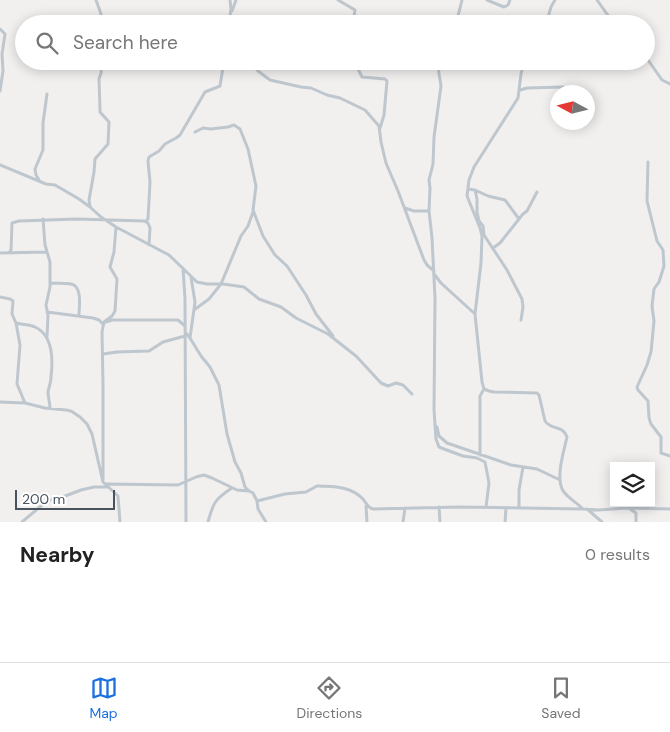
<!DOCTYPE html>
<style>
:root{--surface:#fff;--page:#f2f2f2;--text:#222;--muted:#767676;--line:#e0e0e0;--accent:#1c70df}
body{margin:0;font-family:"DM Sans",sans-serif;background:var(--page);color:var(--text)}
.controls{position:absolute;right:15px;bottom:15px;display:grid;overflow:hidden;border-radius:0px;box-shadow:0 2px 12px #0003}
.controls button{width:45px;height:45px;display:grid;place-items:center;padding:0;border:0;border-bottom:1px solid var(--line);background:var(--surface);color:var(--text);font:25px sans-serif}
.compass{position:absolute;left:550px;top:85px;width:45px;height:45px;border-radius:50%;background:var(--surface);box-shadow:0 2px 12px #0003;rotate:277deg}
.scale{position:absolute;left:15px;bottom:12px;width:100px;box-sizing:border-box;padding-left:5px;border:2px solid #48535d;border-top:0;font-size:14px;line-height:18px;white-space:nowrap;color:#48535d;-webkit-text-stroke:4px #fff;paint-order:stroke}
.list{margin:0;padding:0;list-style:none}
h2{display:flex;justify-content:space-between;align-items:center;height:65px;margin:0;padding:0 20px;font-size:21px}
h2 small{font-size:16px;font-weight:400;color:var(--muted)}
.icon{flex:none;width:28px;height:28px;fill:none;stroke:currentColor;stroke-width:2;stroke-linecap:round;stroke-linejoin:round}
.map{position:relative;flex:none;width:670px;height:522px;overflow:hidden}
.search{position:absolute;background:var(--surface);box-shadow:0 2px 12px #0003;left:15px;right:15px;top:15px;height:55px;display:flex;align-items:center;gap:12px;box-sizing:border-box;padding:0 18px;border-radius:28px;color:var(--muted);font-size:19px}
.sheet{height:140px;background:var(--surface)}
nav{display:flex;justify-content:space-around;align-items:center;box-sizing:border-box;height:70px;border-top:1px solid var(--line);background:var(--surface);font-size:14px;color:var(--muted)}
nav a{display:grid;justify-items:center;gap:2px}
nav .on{color:var(--accent)}
.map>svg:first-child{display:block}
.lines{fill:none;stroke-linecap:round;stroke-linejoin:round}
.street{stroke:#bec7ce;stroke-width:3}
</style>
<div class="map">
<svg width="670" height="522" viewBox="0 0 670 522">
<rect width="100%" height="100%" fill="#f2efef"/>
<g class="lines">
<!-- street -->
<path class="street" d="M 96,0 L 101,14 L 103,24
M 338,0 L 355,10 L 353,24
M 487,0 L 504,7 L 508,5 L 510,0
M 597,0 L 614,24
M 232,11 L 236,0
M 229,24 L 231,9 L 230,0
M 456,24 L 462,0
M 546,24 L 551,7 L 555,0
M 0,29 L 5,34 L 2,54 L 3,71 L 0,91
M 646,57 L 662,80 L 670,84
M 254,61 L 254,66 L 258,71 L 270,80 L 301,87 L 311,88 L 327,95 L 340,98 L 365,110 L 379,126 L 381,142 L 386,163 L 398,191 L 424,260 L 427,265 L 434,271
M 354,61 L 362,77 L 385,79 L 387,81 L 384,115 L 380,128
M 439,61 C 437,70 440,77 441,86 L 434,137 L 433,164 L 429,180 L 430,188 L 429,211 L 432,238 L 435,298 L 434,410 L 436,439 L 439,447 L 444,449 L 463,456 L 477,458 L 485,462 L 489,483 L 486,507
M 520,90 L 527,88 L 563,87
M 195,132 L 203,128 L 211,129 L 228,127 L 234,125 L 240,129 L 248,149 L 256,186 L 253,210 L 263,236 L 275,255 L 287,266 L 306,295 L 316,314 L 333,336
M 648,162 L 647,201 L 657,241 L 663,250 L 664,266 L 659,282 L 654,289 L 652,306 L 654,321 L 651,352 L 647,365 L 637,387 L 638,390 L 648,401 L 649,418 L 651,424 L 661,437 L 661,453 L 670,456
M 0,165 L 46,184 L 55,185 L 79,199 L 90,207 L 101,217 L 116,227 L 169,255 L 197,282 L 207,284 L 223,284 L 244,287 L 259,299 L 281,307 L 296,318 L 328,334 L 356,356 L 381,383 L 388,386 L 396,383 L 403,385 L 412,394
M 39,180 L 36,175 L 35,169 L 43,150 L 43,123 L 47,94
M 468,189 L 475,190 L 488,196 L 505,200 L 519,219
M 475,190 L 477,199 L 477,212 L 479,221 L 483,226 L 484,235 L 507,270 L 522,299 L 523,307 L 521,320
M 90,206 L 89,200 L 94,172 L 95,159 L 108,144 L 109,122 L 100,112 L 100,109 L 99,79 L 101,73 L 102,61
M 405,208 L 414,211 L 429,211
M 43,219 L 45,245 L 50,262 L 50,287 L 46,305 L 48,315 L 47,337
M 146,221 L 148,219 L 150,182 L 148,161 L 149,157 L 159,151 L 165,144 L 176,138 L 180,135 L 205,92 L 220,86 L 224,61
M 493,248 L 500,243 L 523,214 L 527,211 L 537,192
M 0,253 L 47,252
M 9,253 L 11,250 L 12,223 L 19,221 L 77,219 L 144,221 L 148,223 L 150,228 L 149,245
M 183,268 L 185,299 L 186,522
M 434,274 L 441,283 L 475,314 L 482,382 L 484,389 L 489,391 L 494,392 L 537,393 L 539,395 L 545,421 C 552,431 562,424 567,437 C 564,451 556,475 562,489 C 566,497 576,502 582,508
M 50,283 C 56,284 68,282 74,285 C 82,290 79,308 79,315
M 0,297 L 10,299 L 13,301 L 12,314 L 16,323 C 22,325 29,324 35,327 C 53,335 53,360 51,377 C 51,382 49,387 48,392 C 48,397 50,403 50,408
M 194,310 L 209,299 L 221,284 L 241,236 L 248,226 L 253,212
M 47,312 L 93,318 L 99,320 L 103,324
M 475,314 L 481,263 L 482,236 L 480,228 L 467,196 L 469,180 L 474,167 L 518,98 L 521,74 L 522,70 L 529,61
M 106,322 L 112,320 L 178,320 L 185,326
M 16,323 L 20,345 L 17,384 L 25,403
M 186,333 L 190,338 L 201,356 L 210,367 L 219,385 L 227,434 L 235,462 L 241,473 L 245,487 L 249,491
M 190,338 L 195,302 L 191,277
M 103,354 L 117,352 L 149,351 L 163,342 L 185,336
M 0,402 L 25,403 L 45,408 L 66,410 L 71,411 L 80,417 L 87,424 L 92,434 L 103,482 L 118,496 L 120,522
M 437,427 L 439,436 L 447,443 L 511,465 L 537,469 L 560,480
M 480,455 L 480,396 L 484,389
M 103,480 L 103,385 L 102,332 L 104,322 L 112,316 L 115,311 L 117,279 L 110,267 L 114,252 L 116,227
M 106,484 L 178,485 L 196,477 L 204,475 L 212,478 L 237,490 L 249,491 L 253,493 L 257,501 L 258,509 L 266,522
M 257,501 L 285,494 L 306,492 L 317,486 L 319,486 C 335,487 349,486 362,498 C 367,503 366,507 373,509 L 460,507 L 583,509 L 599,510 L 626,508 L 670,509
M 366,506 L 367,522
M 439,507 L 440,522
M 519,508 L 519,490 L 523,467
M 587,509 L 602,522
M 630,509 L 636,513 L 636,522
M 22,522 L 41,506 L 54,498 L 60,498 L 81,490 L 94,487 L 108,487
M 208,522 C 213,503 215,499 232,488
M 403,522 L 405,508
M 505,522 L 506,508"/>
</g>
</svg>
<div class="controls">
<button><svg class="icon" aria-label="layers" viewBox="0 0 24 24"><path d="M12 4l9 5-9 5-9-5zM3 14l9 5 9-5"/></svg></button>
</div>
<svg class="compass" viewBox="-18 -18 36 36"><path d="M0-13l5 13h-10z" fill="#e53935"/><path d="M0 13l5-13h-10z" fill="#767676"/></svg>
<div class="scale">200 m</div>
<div class="search"><svg class="icon" aria-label="search" viewBox="0 0 24 24"><circle cx="10" cy="10" r="6"/><path d="M15 15l6 6"/></svg>Search here</div>
</div>
<section class="sheet">
<h2>Nearby<small>0 results</small></h2>
<ul class="list">
</ul>
</section>
<nav>
<a class="on"><svg class="icon" aria-label="map" viewBox="0 0 24 24"><path d="M3 6l6-2 6 2 6-2v14l-6 2-6-2-6 2zM9 4v14M15 6v14"/></svg>Map</a>
<a><svg class="icon" aria-label="directions" viewBox="0 0 24 24"><path d="M12 3l9 9-9 9-9-9zM9 14v-3h6M13 9l2 2-2 2"/></svg>Directions</a>
<a><svg class="icon" aria-label="saved" viewBox="0 0 24 24"><path d="M7 4h10v16l-5-4-5 4z"/></svg>Saved</a>
</nav>
